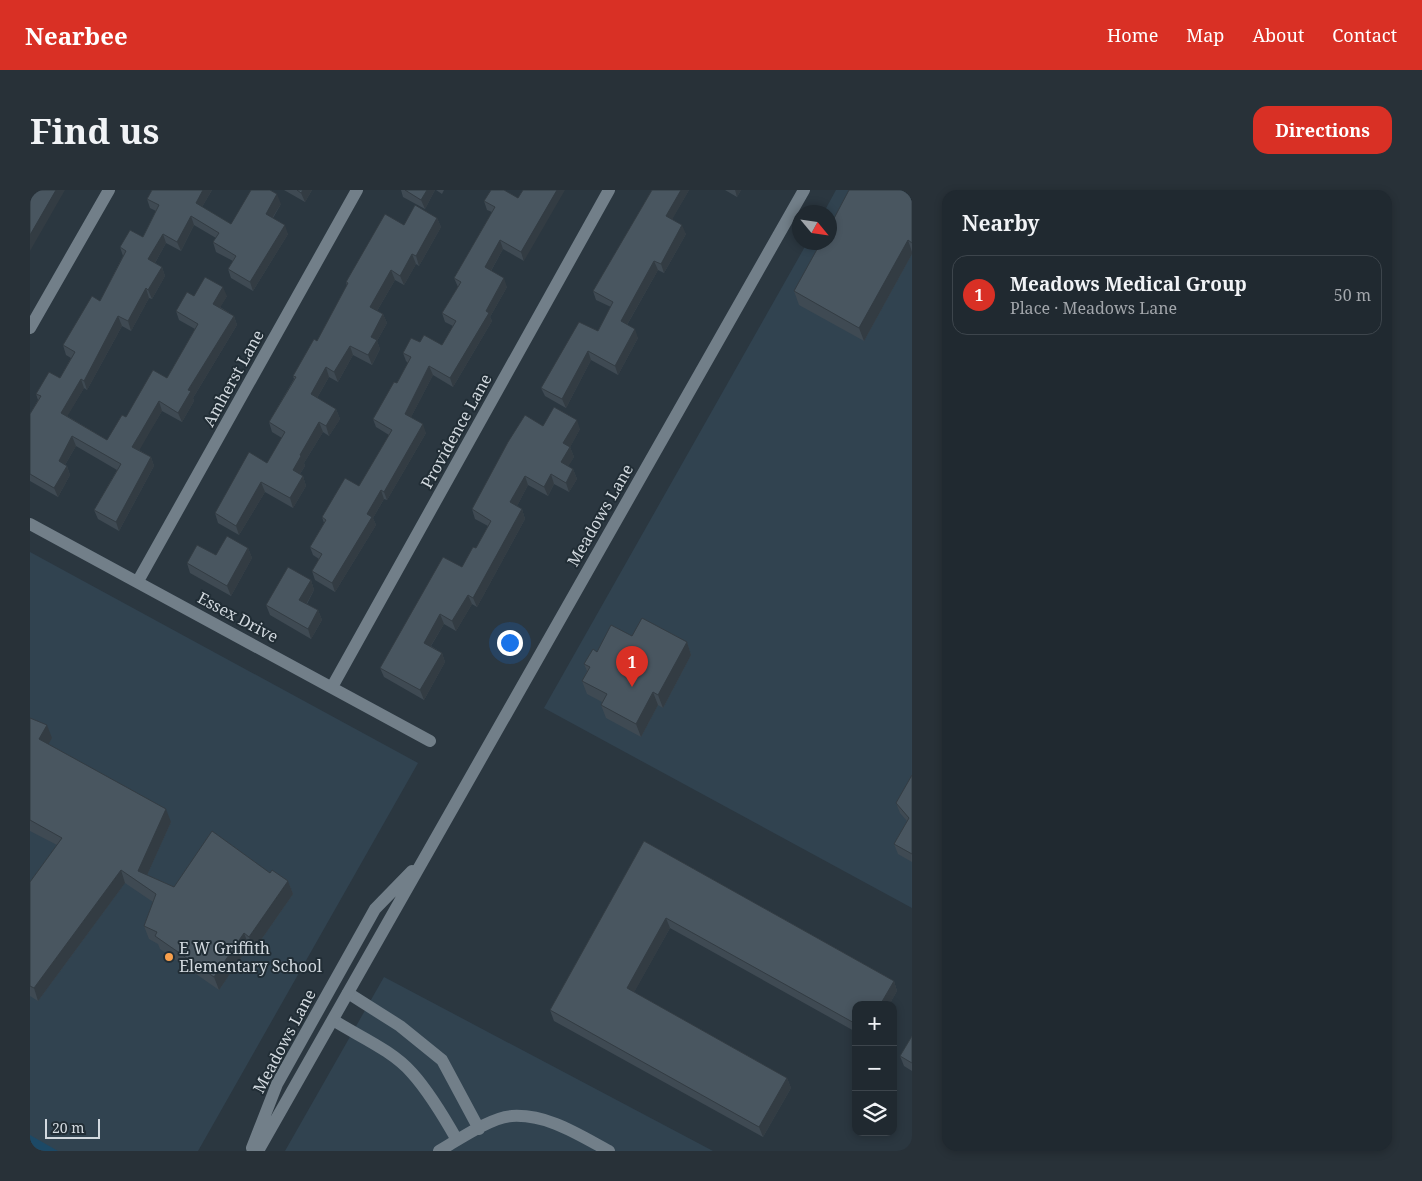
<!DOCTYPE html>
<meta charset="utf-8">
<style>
:root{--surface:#202930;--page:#283138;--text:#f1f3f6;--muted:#a2a6ab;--line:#3d454c;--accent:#d93025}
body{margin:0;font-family:"Noto Serif",serif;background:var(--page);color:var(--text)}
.controls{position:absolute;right:15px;bottom:15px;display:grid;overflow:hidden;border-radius:10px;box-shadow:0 2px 8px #0003}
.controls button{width:45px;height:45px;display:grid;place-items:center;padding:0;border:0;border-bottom:1px solid var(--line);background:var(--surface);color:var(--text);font:25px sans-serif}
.compass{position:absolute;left:762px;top:15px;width:45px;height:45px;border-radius:50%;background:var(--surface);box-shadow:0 2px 8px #0003;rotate:119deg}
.scale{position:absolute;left:15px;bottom:12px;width:55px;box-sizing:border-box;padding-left:5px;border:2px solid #d2d9df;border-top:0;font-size:14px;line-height:18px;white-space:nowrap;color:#d2d9df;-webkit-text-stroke:4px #212d35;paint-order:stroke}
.you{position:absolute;left:479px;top:452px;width:18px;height:18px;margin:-12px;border:4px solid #fff;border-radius:50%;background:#1a73e8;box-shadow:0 0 0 8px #1a73e833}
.badge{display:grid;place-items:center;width:32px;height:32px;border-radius:50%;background:var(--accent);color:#fff;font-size:16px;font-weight:700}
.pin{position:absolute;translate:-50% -41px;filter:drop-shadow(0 1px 2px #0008)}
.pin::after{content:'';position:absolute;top:26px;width:18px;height:15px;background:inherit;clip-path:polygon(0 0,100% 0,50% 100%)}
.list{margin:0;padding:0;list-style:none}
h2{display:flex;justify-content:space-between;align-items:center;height:65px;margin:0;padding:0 20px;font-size:21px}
h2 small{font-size:16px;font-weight:400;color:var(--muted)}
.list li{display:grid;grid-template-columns:32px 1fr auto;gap:15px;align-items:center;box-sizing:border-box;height:80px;margin:0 10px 10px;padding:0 10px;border:1px solid var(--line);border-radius:15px}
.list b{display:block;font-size:19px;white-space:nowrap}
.list p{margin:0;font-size:16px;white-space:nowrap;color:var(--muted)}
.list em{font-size:16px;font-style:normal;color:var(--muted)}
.icon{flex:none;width:28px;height:28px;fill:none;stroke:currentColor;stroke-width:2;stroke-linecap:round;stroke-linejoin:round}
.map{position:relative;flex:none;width:882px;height:961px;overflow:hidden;border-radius:15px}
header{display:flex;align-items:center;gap:30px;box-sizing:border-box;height:70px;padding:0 25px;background:var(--accent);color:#fff}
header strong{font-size:24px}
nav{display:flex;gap:28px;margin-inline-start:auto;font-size:18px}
.intro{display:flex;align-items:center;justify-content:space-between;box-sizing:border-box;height:120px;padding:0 30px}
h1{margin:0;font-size:35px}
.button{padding:12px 22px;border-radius:15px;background:var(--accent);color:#fff;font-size:18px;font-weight:700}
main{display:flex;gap:30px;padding:0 30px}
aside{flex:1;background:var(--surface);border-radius:15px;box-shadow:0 2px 8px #0003}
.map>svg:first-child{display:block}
.built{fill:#314350}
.green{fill:#1c4966}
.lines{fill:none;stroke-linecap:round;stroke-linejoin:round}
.minor{stroke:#727f89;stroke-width:12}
.tertiary{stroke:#727f89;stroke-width:12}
.wall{fill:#3f4a53}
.shaded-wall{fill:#333c43}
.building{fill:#495660;stroke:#333c43}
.poi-dot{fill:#f9a04c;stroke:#212d35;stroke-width:2}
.labels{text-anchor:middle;stroke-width:4;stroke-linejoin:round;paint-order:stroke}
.street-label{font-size:16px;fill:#d2d9df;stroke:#212d35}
.poi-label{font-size:16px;fill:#d2d9df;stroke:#212d35;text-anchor:start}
</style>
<header>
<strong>Nearbee</strong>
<nav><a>Home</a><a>Map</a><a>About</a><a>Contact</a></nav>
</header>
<div class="intro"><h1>Find us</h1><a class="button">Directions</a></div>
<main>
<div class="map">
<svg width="882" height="961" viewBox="0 0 882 961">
<rect width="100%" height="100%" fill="#2b3740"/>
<!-- built -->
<path class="built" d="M 806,0 L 882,0 L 882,718 L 514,518 L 777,53 L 799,52 L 799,22 L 794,22 Z
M 0,362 L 388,573 L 168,961 L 0,961 Z
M 354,787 L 683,961 L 255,961 Z"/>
<!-- green -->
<path class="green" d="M 0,945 L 28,961 L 0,961 Z"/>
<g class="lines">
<!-- minor -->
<path class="minor" d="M 0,138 L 79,0
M 0,334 L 400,551
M 108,391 L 327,0
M 302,497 L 579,0
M 318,803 L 370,836 L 412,870 L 449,939
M 303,830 C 328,846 362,860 382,883 C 400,903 414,927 427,950
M 409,961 C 428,950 461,927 482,926 C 518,924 549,945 579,961"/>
<!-- tertiary -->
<path class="tertiary" d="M 222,958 L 247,894 L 345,719 L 382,681
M 228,961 L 774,0"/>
</g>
<!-- wall -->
<path class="wall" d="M 122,0 L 182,0 L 172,17 L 201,34 L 251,14 L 243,28 L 258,44 L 223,101 L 201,88 L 198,79 L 203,71 L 186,62 L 183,52 L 186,48 L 164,35 L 151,61 L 136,53 L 125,73 L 132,77 L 135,86 L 122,109 L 119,108 L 101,141 L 92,136 L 57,200 L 54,198 L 37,226 L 77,250 L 96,227 L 137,188 L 165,139 L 149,130 L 146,121 L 164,106 L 197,106 L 190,117 L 204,126 L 207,135 L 163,208 L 164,211 L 152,232 L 132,221 L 114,251 L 109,260 L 121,267 L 124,276 L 89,341 L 68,329 L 64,320 L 87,280 L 46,256 L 35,275 L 37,276 L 40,285 L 28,307 L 0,291 L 0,224 L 8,210 L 6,204 L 30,188 L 41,168 L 36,165 L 33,155 L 70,111 L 93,66 L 90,57 L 113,47 L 126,21 L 120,18 L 117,9 Z
M 254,0 L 282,0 L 275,12 Z
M 371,0 L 405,0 L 395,19 L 373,7 Z
M 406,0 L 414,0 L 412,4 Z
M 474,0 L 494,71 L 473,59 L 461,81 L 477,97 L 460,127 L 462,131 L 423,197 L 403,185 L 381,227 L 396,243 L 357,310 L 354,309 L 343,328 L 346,335 L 305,402 L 285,390 L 282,381 L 289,369 L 283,365 L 280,357 L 294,333 L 292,327 L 329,296 L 359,245 L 346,237 L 343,229 L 367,193 L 378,173 L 376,171 L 373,163 L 390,152 L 412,155 L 423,136 L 415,132 L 412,123 L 428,97 L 424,88 L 462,22 L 457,20 L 454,11 Z
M 622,0 L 659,0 L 642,29 L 656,44 L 634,83 L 628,80 L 597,135 L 608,148 L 588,185 L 561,170 L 536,218 L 515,206 L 511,198 L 568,141 L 581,117 L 566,110 L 563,101 Z
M 695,0 L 711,0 L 707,7 Z
M 882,0 L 882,64 L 834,151 L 769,115 L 764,101 Z
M 407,28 L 411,37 L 389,76 L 386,74 L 374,95 L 365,90 L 347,121 L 353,124 L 357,133 L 347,151 L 350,159 L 342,175 L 323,165 L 308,192 L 299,187 L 287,208 L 306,219 L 310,229 L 299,246 L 293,242 L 274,273 L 275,276 L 270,284 L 273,286 L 276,296 L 263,318 L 235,302 L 209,345 L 188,333 L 185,323 L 237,273 L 252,248 L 242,242 L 239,232 L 264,189 L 263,186 L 287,151 L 317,96 L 316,92 L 374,35 Z
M 513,236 L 550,239 L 540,257 L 544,267 L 538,276 L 543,279 L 547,289 L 539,302 L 524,294 L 518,306 L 498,295 L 487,316 L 492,319 L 495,329 L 447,417 L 442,414 L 426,441 L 414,434 L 401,456 L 412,463 L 415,472 L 394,510 L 354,487 L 350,478 L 432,377 L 446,358 L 458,336 L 445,329 L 442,319 Z
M 218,358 L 222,368 L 201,406 L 160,383 L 157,373 L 186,365 Z
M 281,390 L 284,400 L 277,414 L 288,420 L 292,430 L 281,449 L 240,425 L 236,415 Z
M 602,446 L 657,452 L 661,465 L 633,518 L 628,515 L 611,547 L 576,528 L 571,515 L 572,512 L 557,504 L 552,491 L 557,481 L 554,474 L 567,462 Z
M 0,528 L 22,548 L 18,554 L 141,632 L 117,685 L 144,697 L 240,683 L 258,691 L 263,704 L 224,760 L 219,756 L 189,800 L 130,759 L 128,754 L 119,749 L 114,736 L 123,712 L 95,693 L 8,811 L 0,806 L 0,692 L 27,655 L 0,641 Z
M 882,585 L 882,672 L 868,664 L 864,654 L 877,631 L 870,623 L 866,613 Z
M 614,651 L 864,791 L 867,801 L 859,815 L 826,815 L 826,842 L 640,738 L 604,802 L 757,888 L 761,898 L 733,947 L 524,831 L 520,820 Z
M 882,846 L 882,881 L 874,876 L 870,866 Z"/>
<!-- shaded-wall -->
<path class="shaded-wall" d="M 26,0 L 35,0 L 0,61 L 0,45 Z
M 173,0 L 182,0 L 169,22 L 166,13 Z
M 273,0 L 282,0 L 275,12 L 271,3 Z
M 397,0 L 405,0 L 395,19 L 391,10 Z
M 527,0 L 535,0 L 494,71 L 491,62 Z
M 651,0 L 659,0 L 639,35 L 636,26 Z
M 705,0 L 711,0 L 707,7 Z
M 247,4 L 251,14 L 239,33 L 236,24 Z
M 161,26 L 164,35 L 151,61 L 147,52 Z
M 407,28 L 411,37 L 389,76 L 386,66 Z
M 255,35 L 258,44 L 223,101 L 220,92 Z
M 652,35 L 656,44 L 634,83 L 631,74 Z
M 133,44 L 136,53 L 122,78 L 118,69 Z
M 470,50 L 473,59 L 458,86 L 455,77 Z
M 878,50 L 882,62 L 882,64 L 834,151 L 829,138 Z
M 382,64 L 386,74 L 374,95 L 370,86 Z
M 624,71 L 628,80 L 594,140 L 591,131 Z
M 132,77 L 135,86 L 122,109 L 118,100 Z
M 361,80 L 365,90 L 344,126 L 340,117 Z
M 474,88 L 477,97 L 460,127 L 462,131 L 423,197 L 420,188 Z
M 193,97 L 197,106 L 187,123 L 183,114 Z
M 116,98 L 119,108 L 101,141 L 98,131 Z
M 353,124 L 357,133 L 347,151 L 350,159 L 342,175 L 338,165 L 341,147 Z
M 88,126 L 92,136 L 57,200 L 54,191 Z
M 204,126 L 207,135 L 163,208 L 164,211 L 152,232 L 148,223 L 158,200 Z
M 605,139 L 608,148 L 588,185 L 585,176 Z
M 320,156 L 323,165 L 308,192 L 304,182 Z
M 558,161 L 561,170 L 536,218 L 532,209 Z
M 399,176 L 403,185 L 378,233 L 375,224 Z
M 296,177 L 299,187 L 284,213 L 281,204 Z
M 51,189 L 54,198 L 34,232 L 31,223 Z
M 129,211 L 132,221 L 106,266 L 102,257 Z
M 306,219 L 310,229 L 299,246 L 296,236 Z
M 547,230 L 550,239 L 537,263 L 533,253 Z
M 289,232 L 293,242 L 274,273 L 275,276 L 266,290 L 263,280 L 270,265 Z
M 393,234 L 396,243 L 357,310 L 354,302 Z
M 42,246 L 46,256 L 32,280 L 29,271 Z
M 540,257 L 544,267 L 535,282 L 531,272 Z
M 121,267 L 124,276 L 89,341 L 86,332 Z
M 37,276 L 40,285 L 28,307 L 24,298 Z
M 543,279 L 547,289 L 539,302 L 536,293 Z
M 521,284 L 524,294 L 518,306 L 514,297 Z
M 273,286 L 276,296 L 263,318 L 260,308 Z
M 495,286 L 498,295 L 484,322 L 480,312 Z
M 231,292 L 235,302 L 209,345 L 206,336 Z
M 351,300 L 354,309 L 343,328 L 346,335 L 305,402 L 302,393 L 337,324 Z
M 492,319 L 495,329 L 447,417 L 443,408 Z
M 218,358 L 222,368 L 201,406 L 197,396 Z
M 281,390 L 284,400 L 273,420 L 269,410 Z
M 438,405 L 442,414 L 426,441 L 422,431 Z
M 288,420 L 292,430 L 281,449 L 278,439 Z
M 410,424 L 414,434 L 397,462 L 394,453 Z
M 657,452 L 661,465 L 633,518 L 628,505 Z
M 412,463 L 415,472 L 394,510 L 390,500 Z
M 623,502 L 628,515 L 611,547 L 606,534 Z
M 17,535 L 22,548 L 14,562 L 9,549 Z
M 136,619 L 141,632 L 113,694 L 108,681 Z
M 91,680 L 95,693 L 8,811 L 4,798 Z
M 258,691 L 263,704 L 224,760 L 219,747 Z
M 636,728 L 640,738 L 601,808 L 597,798 Z
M 214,743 L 219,756 L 189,800 L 184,787 Z
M 864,791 L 867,801 L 859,815 L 850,815 Z
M 757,888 L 761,898 L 733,947 L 729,937 Z"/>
<!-- building -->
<path class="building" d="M 0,0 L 26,0 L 0,45 Z
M 122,0 L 173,0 L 166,13 L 201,34 L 221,0 L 240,0 L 247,4 L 236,24 L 255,35 L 220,92 L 198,79 L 206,66 L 183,52 L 189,43 L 161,26 L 147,52 L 133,44 L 118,69 L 132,77 L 118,100 L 116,98 L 98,131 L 88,126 L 54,191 L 51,189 L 31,223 L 77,250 L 92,225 L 96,227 L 123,180 L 137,188 L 168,134 L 146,121 L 157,102 L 164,106 L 175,87 L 193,97 L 183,114 L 204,126 L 158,200 L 161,201 L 148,223 L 129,211 L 111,242 L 102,257 L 121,267 L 86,332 L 64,320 L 91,274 L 42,246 L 29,271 L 37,276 L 24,298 L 0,284 L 0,224 L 11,206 L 6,204 L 19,182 L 30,188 L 45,162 L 33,155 L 62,106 L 70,111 L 96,61 L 90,57 L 100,40 L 113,47 L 129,15 L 117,9 Z
M 267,0 L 273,0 L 271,3 Z
M 375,0 L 397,0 L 391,10 Z
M 461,0 L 474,0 L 488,8 L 493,0 L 527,0 L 491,62 L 470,50 L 455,77 L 474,88 L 456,121 L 459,123 L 420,188 L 399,176 L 375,224 L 393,234 L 354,302 L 351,300 L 337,324 L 342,327 L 302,393 L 282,381 L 292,364 L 280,357 L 296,330 L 292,327 L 315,288 L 329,296 L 362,240 L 343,229 L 364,192 L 367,193 L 381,167 L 373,163 L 381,148 L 390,152 L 394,145 L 412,155 L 426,131 L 412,123 L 431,92 L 424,88 L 465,17 L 454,11 Z
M 622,0 L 651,0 L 636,26 L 652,35 L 631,74 L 624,71 L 591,131 L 605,139 L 585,176 L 558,161 L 532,209 L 511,198 L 549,132 L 568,141 L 583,112 L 563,101 Z
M 819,0 L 882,0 L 882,53 L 878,50 L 829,138 L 764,101 L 791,52 L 800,52 L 800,36 Z
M 385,15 L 407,28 L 386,66 L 382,64 L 370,86 L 361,80 L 340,117 L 353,124 L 341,147 L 347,150 L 338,165 L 320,156 L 304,182 L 296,177 L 281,204 L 306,219 L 296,236 L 289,232 L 270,265 L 271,266 L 263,280 L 273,286 L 260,308 L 231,292 L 206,336 L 185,323 L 219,262 L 237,273 L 255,242 L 239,232 L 266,187 L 263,186 L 284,149 L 287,151 L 318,93 L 316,92 L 355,24 L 374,35 Z
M 524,217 L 547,230 L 533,253 L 540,257 L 531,272 L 543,279 L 536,293 L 521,284 L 514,297 L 495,286 L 480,312 L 492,319 L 443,408 L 438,405 L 422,431 L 410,424 L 394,453 L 412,463 L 390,500 L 350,478 L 413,367 L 432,377 L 443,357 L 446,358 L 461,331 L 442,319 L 478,252 L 495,225 L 513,236 Z
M 197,346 L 218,358 L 197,396 L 157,373 L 167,355 L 186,365 Z
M 258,377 L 281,390 L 269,410 L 288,420 L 278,439 L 236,415 Z
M 612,428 L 657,452 L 628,505 L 623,502 L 606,534 L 571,515 L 577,504 L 552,491 L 560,477 L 554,474 L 563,459 L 567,462 L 581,435 L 602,446 Z
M 0,528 L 17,535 L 9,549 L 136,619 L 108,681 L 144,697 L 182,641 L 240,683 L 242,680 L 258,691 L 219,747 L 214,743 L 184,787 L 125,746 L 127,742 L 114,736 L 126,704 L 91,680 L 4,798 L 0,796 L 0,692 L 32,648 L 0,630 Z
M 882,585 L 882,664 L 864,654 L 879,628 L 866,613 Z
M 614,651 L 864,791 L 850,815 L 826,815 L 826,834 L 636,728 L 597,798 L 757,888 L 729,937 L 520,820 Z
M 882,846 L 882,873 L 870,866 Z"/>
<!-- markers -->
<circle class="poi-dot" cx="139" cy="767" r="5"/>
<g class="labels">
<!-- street labels -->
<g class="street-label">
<text transform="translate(203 188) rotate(-61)" y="6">Amherst Lane</text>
<text transform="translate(426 241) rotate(-61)" y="6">Providence Lane</text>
<text transform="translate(570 325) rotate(-60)" y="6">Meadows Lane</text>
<text transform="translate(208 427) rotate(28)" y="6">Essex Drive</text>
<text transform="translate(254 851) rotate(-62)" y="6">Meadows Lane</text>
</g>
<!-- poi labels -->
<g class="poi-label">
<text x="149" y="764">E W Griffith<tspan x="149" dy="18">Elementary School</tspan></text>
</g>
</g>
</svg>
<div class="controls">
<button>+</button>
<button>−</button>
<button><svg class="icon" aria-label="layers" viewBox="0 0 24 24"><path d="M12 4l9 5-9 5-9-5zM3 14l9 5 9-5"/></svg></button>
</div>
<svg class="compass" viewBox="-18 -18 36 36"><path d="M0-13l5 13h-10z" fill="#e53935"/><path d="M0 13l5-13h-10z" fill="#a2a6ab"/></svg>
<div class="scale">20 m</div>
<div class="you"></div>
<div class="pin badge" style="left:602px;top:497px">1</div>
</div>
<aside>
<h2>Nearby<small></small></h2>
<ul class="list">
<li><span class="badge">1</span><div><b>Meadows Medical Group</b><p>Place · Meadows Lane</p></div><em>50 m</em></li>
</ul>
</aside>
</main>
